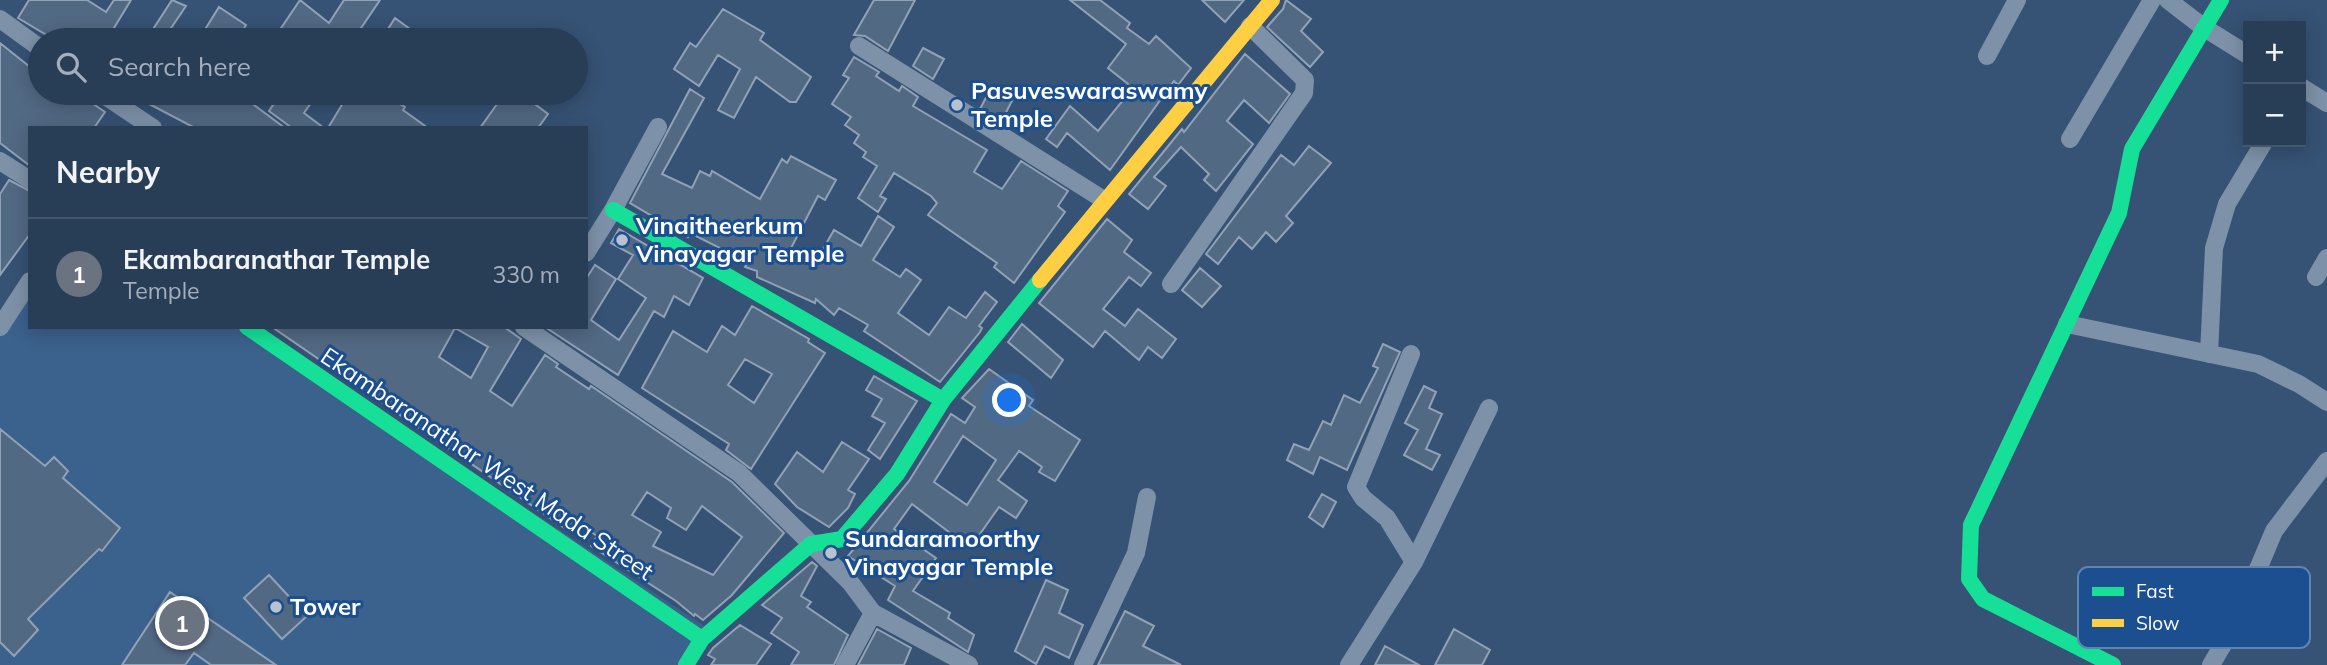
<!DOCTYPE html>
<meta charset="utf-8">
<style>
:root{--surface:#283e57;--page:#344961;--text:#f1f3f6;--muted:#a5aeba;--line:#44576d;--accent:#b9c2ce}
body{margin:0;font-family:Mulish,sans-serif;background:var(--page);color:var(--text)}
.controls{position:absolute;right:21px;top:21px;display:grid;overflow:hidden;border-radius:0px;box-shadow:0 4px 18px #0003}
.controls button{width:63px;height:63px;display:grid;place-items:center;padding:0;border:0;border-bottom:2px solid var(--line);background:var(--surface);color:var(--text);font:35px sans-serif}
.you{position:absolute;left:1010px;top:401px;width:24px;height:24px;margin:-18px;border:5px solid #fff;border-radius:50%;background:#1a73e8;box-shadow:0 0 0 10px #1a73e833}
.badge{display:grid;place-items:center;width:46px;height:46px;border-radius:50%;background:var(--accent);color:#fff;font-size:23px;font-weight:700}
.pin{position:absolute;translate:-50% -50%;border:4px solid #fff;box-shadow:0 2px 7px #0006}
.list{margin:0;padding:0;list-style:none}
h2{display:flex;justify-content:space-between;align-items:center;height:91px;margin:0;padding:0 28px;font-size:30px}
h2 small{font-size:23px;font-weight:400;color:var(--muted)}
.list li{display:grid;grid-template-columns:46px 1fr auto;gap:21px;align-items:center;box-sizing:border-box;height:112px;padding:0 28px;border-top:2px solid var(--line)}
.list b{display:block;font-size:26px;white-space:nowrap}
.list p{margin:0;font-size:23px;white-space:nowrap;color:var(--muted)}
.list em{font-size:23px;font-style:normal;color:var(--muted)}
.icon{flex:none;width:38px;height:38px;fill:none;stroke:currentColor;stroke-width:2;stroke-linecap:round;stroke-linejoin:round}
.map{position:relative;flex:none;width:2327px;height:665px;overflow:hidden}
.search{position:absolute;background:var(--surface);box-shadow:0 4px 18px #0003;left:28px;top:28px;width:560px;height:77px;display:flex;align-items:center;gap:18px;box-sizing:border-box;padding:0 24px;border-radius:38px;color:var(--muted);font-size:26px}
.panel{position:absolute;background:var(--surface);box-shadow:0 4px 18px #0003;left:28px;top:126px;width:560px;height:203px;border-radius:0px}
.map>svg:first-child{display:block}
.water{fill:#3b618d}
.building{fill:#526984;stroke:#92a2b6;stroke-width:2;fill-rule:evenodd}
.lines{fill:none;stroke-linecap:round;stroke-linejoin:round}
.street{stroke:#7d92a8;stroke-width:18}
.fast{stroke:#16e098;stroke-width:16}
.slow{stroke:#ffcf43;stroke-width:16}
.poi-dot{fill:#b9c2ce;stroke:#1b4f8f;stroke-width:2.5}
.labels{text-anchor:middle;stroke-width:6;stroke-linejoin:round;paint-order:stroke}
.poi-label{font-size:24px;font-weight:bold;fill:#fff;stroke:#1b4f8f;text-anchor:start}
.street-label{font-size:24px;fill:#fff;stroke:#1b4f8f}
.key{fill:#1b4f8f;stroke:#5f84b1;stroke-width:2}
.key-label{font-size:19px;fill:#fff}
</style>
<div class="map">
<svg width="2327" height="665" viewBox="0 0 2327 665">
<rect width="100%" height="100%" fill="#365274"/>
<!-- water -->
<path class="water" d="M 30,283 L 30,327 L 253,327 L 712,631 L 686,665 L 0,665 L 0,330 Z"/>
<!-- building -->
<path class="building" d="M 29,0 L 87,0 L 106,12 L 114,0 L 131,0 L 114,28 L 133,40 L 55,40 L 18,18 Z
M 172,0 L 186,6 L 163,40 L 146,40 Z
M 300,0 L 329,23 L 344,0 L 380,0 L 353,40 L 273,40 Z
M 874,0 L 915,0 L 888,51 L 865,36 L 854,35 Z
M 1070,0 L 1100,0 L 1130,23 L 1127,28 L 1149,44 L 1156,36 L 1191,68 L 1178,85 L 1174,81 L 1110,170 L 1067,133 L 1057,147 L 1046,139 L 1070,106 L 1098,131 L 1133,88 L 1108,68 L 1126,44 Z
M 1202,0 L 1244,0 L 1225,22 Z
M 1286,0 L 1311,19 L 1301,31 L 1323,52 L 1310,67 L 1267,27 L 1283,9 Z
M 219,7 L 246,25 L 237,40 L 208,40 L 201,36 Z
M 723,9 L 764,33 L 760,40 L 811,77 L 796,102 L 790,102 L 756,77 L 734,118 L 718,110 L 740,69 L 718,55 L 699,86 L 674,69 L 690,43 L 696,47 Z
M 395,18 L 425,40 L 381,40 Z
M 0,43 L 40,75 L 40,93 L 77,93 L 105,112 L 94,128 L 30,128 L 30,166 L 0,143 Z
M 923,48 L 944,59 L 933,79 L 913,66 Z
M 1245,54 L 1290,94 L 1269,123 L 1244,100 L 1227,121 L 1253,144 L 1216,191 L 1204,180 L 1209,174 L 1181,147 L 1154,177 L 1166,186 L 1148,209 L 1129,194 L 1182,129 L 1184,132 Z
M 854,57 L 879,72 L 876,76 L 899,91 L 902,86 L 918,97 L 913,106 L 987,150 L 974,172 L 1002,189 L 1021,161 L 1068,191 L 1058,206 L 1065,212 L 1014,283 L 994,267 L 997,263 L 928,215 L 937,203 L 931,196 L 894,173 L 880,196 L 886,199 L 878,212 L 858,198 L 877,166 L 863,157 L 866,152 L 854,143 L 859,135 L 845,125 L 851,117 L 832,104 L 849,78 L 843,75 Z
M 992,86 L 1014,97 L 1001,122 L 980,109 Z
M 690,89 L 704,98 L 662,174 L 692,188 L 700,171 L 710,176 L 712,171 L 760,199 L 782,159 L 787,163 L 791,156 L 836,180 L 825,200 L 818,196 L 790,250 L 815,263 L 834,230 L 861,246 L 878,216 L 894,227 L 873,260 L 900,277 L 906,269 L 921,280 L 898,313 L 929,335 L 949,307 L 966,318 L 985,292 L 997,302 L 979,326 L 982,328 L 980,332 L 940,382 L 864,331 L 868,325 L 839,308 L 834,315 L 816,299 L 815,303 L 757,277 L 757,271 L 745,267 L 748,262 L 690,233 L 688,237 L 630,203 Z
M 128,93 L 238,93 L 285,128 L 195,128 Z
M 281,93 L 318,93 L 304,113 L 324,128 L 292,128 L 269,111 Z
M 349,93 L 381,93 L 405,107 L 403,110 L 428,128 L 328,128 Z
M 505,93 L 520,93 L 548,114 L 538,128 L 480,128 Z
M 1309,146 L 1331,163 L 1286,216 L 1293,223 L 1276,242 L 1266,232 L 1252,249 L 1239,237 L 1218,264 L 1206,254 L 1281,155 L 1294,165 Z
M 9,180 L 30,191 L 30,234 L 0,275 L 0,194 Z
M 1107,219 L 1132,240 L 1124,252 L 1151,273 L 1141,286 L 1129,277 L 1103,309 L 1125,326 L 1138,309 L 1176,339 L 1162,358 L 1148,347 L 1139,360 L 1105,331 L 1093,347 L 1039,303 Z
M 619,229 L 703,278 L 689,305 L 674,296 L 664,317 L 654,311 L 618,375 L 545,327 L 586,327 L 586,279 L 595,265 L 616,279 L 591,320 L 619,340 L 646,298 L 618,279 L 633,255 L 611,243 Z
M 1200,268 L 1221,286 L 1202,307 L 1182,290 Z
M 752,306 L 809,339 L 808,342 L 825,353 L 751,469 L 726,450 L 729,444 L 642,388 L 673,331 L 707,352 L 722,326 L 735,335 ZM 745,359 L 772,374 L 754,403 L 728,385 Z
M 1022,324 L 1063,360 L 1051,378 L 1008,342 Z
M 272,327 L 504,327 L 521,339 L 490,391 L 512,406 L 545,355 L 558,364 L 556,367 L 589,389 L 591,386 L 732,482 L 784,533 L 732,595 L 703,620 L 695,614 L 694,616 L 676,601 L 591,546 L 597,536 L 575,521 L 569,531 ZM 455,328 L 488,347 L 471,378 L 439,357 ZM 647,492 L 671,508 L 667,518 L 686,530 L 702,506 L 742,537 L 713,575 L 653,546 L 661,532 L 632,515 Z
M 1383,344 L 1400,352 L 1347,470 L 1320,457 L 1313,474 L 1287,460 L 1294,444 L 1309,450 L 1323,421 L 1331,425 L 1344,395 L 1360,403 L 1378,368 L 1373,366 Z
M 989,369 L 1033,400 L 1029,406 L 1080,440 L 1055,481 L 1039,472 L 1042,467 L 1019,451 L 998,480 L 1027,501 L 1016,518 L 999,507 L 970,548 L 912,504 L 894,529 L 936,558 L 913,591 L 950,613 L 948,618 L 974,635 L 968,652 L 888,600 L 895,586 L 848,556 L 909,481 L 951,414 L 965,423 L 975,407 L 962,398 ZM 963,436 L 996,460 L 967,505 L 934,482 Z
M 874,376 L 917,401 L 880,459 L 868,450 L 885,423 L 872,416 L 882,399 L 866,390 Z
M 1424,386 L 1436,392 L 1429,408 L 1442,414 L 1426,449 L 1440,455 L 1432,470 L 1404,455 L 1418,430 L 1405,423 Z
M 0,429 L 45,466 L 54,457 L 68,471 L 63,478 L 120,528 L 102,551 L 99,549 L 28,619 L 38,630 L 14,656 L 0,642 Z
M 842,442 L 869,459 L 848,490 L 855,494 L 848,508 L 829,527 L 797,507 L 775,484 L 797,452 L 823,472 Z
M 1322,494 L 1336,502 L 1323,527 L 1309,517 Z
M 812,562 L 817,566 L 801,596 L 811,602 L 807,607 L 848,635 L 834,665 L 791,665 L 799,652 L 771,633 L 782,618 L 762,605 Z
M 269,575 L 307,616 L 282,639 L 244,598 Z
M 1046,580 L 1068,590 L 1059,613 L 1083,625 L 1069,658 L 1045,646 L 1036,664 L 1015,651 Z
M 170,592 L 257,652 L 276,665 L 211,665 L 194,653 L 185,665 L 122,665 Z
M 1125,611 L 1154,626 L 1143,646 L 1181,665 L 1098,665 Z
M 740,625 L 771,644 L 756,665 L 711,665 L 715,659 L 708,655 L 713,648 Z
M 877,629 L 911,648 L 904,665 L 858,665 Z
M 1454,629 L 1490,650 L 1482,665 L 1435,665 Z
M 1385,646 L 1419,665 L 1375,665 Z"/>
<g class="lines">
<!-- street -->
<path class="street" d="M 2168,0 L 2203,27 L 2248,55
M 0,19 L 40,48
M 859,46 L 1104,200
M 1987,56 L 2017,0
M 2301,87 L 2327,103
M 101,93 L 153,128
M 2070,139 L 2152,0
M 0,161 L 30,180
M 586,253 L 613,210 L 658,127
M 2316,277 L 2327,258
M 1171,284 L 1304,93 L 1305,80 L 1250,26
M 2067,324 L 2258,364 L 2299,384 L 2327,402
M 0,327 L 30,281
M 524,327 L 739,473 L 850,582 L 873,613 L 969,665
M 2209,354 L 2214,248 L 2227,204 L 2264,142
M 1414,562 L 1489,408
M 845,665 L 873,613
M 1083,665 L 1136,553 L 1147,497
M 1349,665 L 1414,562 L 1387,518 L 1363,498 L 1356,487 L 1411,354
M 2211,665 L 2235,624 L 2274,531 L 2327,461"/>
<!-- fast -->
<path class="fast" d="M 613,210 L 943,400
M 247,327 L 702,639
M 686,665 L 702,639 L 811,544 L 842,539 L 897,474 L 943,400 L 1040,280
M 2113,665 L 1983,599 L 1969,579 L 1971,525 L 2119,213 L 2132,149 L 2221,0"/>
<!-- slow -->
<path class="slow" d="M 1040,280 L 1272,0"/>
</g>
<!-- markers -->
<g class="poi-dot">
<circle cx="957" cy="105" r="7"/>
<circle cx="622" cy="240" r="7"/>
<circle cx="831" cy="553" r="7"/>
<circle cx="276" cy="607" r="7"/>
</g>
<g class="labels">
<!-- poi labels -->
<g class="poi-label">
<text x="971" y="99">Pasuveswaraswamy<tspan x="971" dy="28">Temple</tspan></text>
<text x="636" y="234">Vinaitheerkum<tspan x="636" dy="28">Vinayagar Temple</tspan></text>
<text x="845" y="547">Sundaramoorthy<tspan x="845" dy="28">Vinayagar Temple</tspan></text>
<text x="290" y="615">Tower</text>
</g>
<!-- street labels -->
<g class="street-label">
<text transform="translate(487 464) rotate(34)" y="8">Ekambaranathar West Mada Street</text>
</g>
</g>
<!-- legend -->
<rect x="2078" y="567" width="232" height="81" rx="10" class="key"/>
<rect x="2092" y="587" width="32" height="9" fill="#16e098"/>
<rect x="2092" y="619" width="32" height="8" fill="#ffcf43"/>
<g class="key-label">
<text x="2136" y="598">Fast</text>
<text x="2136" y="630">Slow</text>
</g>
</svg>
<div class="controls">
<button>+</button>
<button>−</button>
</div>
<div class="you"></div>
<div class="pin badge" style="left:182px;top:623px;background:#6b7280">1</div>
<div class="search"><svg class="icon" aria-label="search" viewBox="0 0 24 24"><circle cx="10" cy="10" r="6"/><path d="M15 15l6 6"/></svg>Search here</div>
<section class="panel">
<h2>Nearby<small></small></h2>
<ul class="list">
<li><span class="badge" style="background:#6b7280">1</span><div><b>Ekambaranathar Temple</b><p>Temple</p></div><em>330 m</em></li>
</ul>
</section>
</div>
